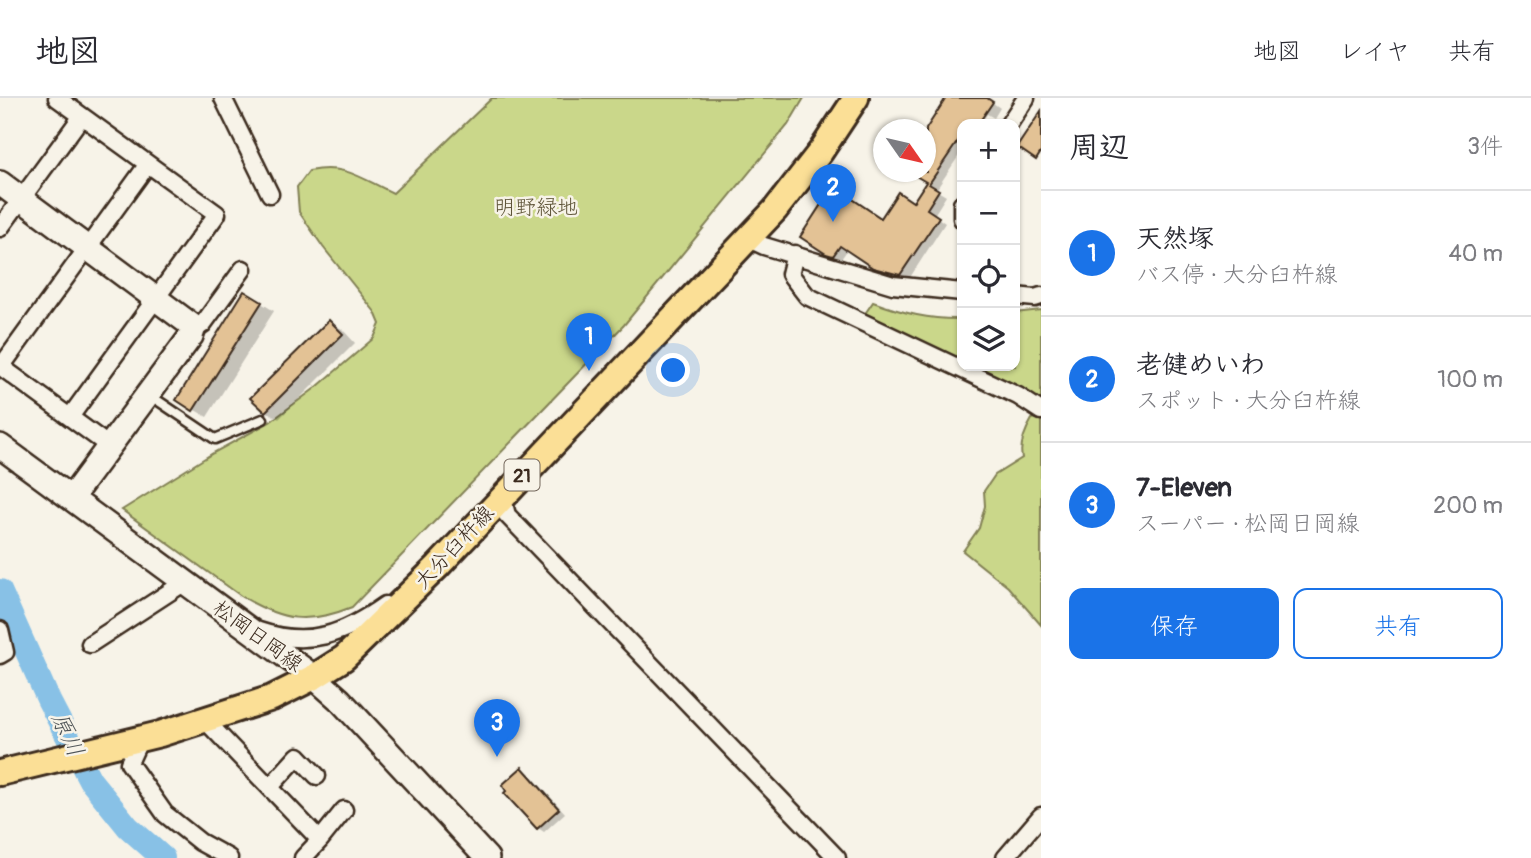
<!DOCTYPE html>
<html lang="ja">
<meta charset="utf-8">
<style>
:root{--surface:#fff;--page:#f2f2f3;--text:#2b2b33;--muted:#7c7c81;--line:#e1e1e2;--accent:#1a73e8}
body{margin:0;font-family:Pangolin,"Klee One",sans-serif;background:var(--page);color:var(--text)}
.controls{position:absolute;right:21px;top:21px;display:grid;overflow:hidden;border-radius:14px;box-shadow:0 2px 5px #0004}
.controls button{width:63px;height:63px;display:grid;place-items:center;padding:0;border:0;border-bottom:2px solid var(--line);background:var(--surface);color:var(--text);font:35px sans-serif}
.compass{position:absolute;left:873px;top:21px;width:63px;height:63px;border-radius:50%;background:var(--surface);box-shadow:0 2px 5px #0004;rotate:124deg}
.you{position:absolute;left:674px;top:273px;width:24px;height:24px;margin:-18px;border:5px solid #fff;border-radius:50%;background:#1a73e8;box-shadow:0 0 0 10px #1a73e833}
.badge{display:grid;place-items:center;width:46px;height:46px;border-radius:50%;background:var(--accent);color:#fff;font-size:23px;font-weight:700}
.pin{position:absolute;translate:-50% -58px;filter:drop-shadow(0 2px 4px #0008)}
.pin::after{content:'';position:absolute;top:37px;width:24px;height:21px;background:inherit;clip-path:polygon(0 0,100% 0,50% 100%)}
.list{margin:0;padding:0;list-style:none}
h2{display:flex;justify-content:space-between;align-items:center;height:91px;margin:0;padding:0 28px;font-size:30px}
h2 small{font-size:23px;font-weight:400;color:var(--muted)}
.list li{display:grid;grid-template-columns:46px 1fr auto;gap:21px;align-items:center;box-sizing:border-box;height:126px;padding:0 28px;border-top:2px solid var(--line)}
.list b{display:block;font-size:26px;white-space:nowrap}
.list p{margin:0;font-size:23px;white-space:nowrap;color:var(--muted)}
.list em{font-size:23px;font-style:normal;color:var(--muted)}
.actions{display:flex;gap:14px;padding:21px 28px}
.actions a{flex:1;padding:16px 0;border:2px solid var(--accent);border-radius:14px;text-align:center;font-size:24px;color:var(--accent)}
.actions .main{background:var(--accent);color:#fff}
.icon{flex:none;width:38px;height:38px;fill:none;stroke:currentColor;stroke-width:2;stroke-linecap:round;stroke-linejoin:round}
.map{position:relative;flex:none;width:1041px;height:760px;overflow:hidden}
header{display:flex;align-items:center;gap:42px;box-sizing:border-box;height:98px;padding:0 35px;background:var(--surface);border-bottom:2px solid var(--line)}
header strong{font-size:33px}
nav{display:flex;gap:38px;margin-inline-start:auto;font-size:24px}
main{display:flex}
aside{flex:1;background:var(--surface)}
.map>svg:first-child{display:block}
.green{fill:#cad78a;stroke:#828054;stroke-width:2}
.shadow{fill:#0003}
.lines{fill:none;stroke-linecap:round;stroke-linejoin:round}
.river{stroke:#88c1e6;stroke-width:24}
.building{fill:#e3c295;stroke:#3b2a1e;stroke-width:2}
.lane-casing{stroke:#3b2a1e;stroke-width:13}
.street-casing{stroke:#3b2a1e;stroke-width:21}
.secondary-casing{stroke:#3b2a1e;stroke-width:28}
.primary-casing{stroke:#3b2a1e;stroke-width:30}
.lane{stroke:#f7f3e8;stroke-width:8}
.street{stroke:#f7f3e8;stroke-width:16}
.secondary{stroke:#f7f3e8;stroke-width:23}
.primary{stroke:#fbdf96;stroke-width:24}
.labels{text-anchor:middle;stroke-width:5;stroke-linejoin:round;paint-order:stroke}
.shield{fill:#f7f3e8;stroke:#73665b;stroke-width:2}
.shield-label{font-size:19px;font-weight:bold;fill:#3b2a1e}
.park-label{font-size:21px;fill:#5f5539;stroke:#f7f3e8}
.street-label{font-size:21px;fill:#3b2a1e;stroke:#f7f3e8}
.water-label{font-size:23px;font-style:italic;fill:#52575a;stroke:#f7f3e8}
</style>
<header>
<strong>地図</strong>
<nav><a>地図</a><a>レイヤ</a><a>共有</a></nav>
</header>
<main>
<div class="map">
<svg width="1041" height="760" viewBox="0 0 1041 760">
<rect width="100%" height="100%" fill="#f7f3e8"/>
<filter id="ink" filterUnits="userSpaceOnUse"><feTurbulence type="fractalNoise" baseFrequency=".0143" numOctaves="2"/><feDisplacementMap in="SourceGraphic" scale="14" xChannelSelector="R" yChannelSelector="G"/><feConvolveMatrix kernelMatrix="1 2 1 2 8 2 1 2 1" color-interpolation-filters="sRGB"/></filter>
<g filter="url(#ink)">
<!-- green -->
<path class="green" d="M 492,0 L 804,0 L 788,27 L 624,227 L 352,509 C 308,527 282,523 241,498 L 122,412 L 213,355 L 270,324 L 318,288 L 374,240 L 380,226 L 375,214 L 323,149 L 299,114 L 297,89 L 309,73 C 345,65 362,81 393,95 Z
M 873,204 C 903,215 930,222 962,221 L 962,268 L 1015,268 L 1015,215 L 1041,212 L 1041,309 L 862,220 Z
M 1041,318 L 1041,527 L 1008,489 L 963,453 L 979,430 L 985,408 L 984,393 L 995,377 L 1022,360 C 1019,347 1025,333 1032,321 Z"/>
<!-- shadow -->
<path class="shadow" d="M 940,0 L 986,0 L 1000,10 L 994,20 L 987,16 L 980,26 L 962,26 L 962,53 L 936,92 L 946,98 L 934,117 L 945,125 L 909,181 L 883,174 L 848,151 L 841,161 L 827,154 L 882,121 L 914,106 L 929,85 L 912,74 L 926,74 L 926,34 L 946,4 Z
M 245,195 L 274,213 L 207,319 L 178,302 Z
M 329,224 L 342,231 L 355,245 L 279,321 L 266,313 Z
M 522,672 L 529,675 L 565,715 L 544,734 L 538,730 L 507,695 Z"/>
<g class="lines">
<!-- river -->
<path class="river" d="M 0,493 L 49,603 L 90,682 L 128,729 L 163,760"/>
</g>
<!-- building -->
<path class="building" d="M 946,0 L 987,0 L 993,4 L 978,26 L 962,26 L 962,37 L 929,86 L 939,92 L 927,111 L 939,119 L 900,177 L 873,170 L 840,148 L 833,158 L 826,156 L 800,139 L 833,88 L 881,120 L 898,94 L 913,104 L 926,84 L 909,74 L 926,74 L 926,31 Z
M 1041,13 L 1041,54 L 1036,62 L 1017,49 Z
M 244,193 L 262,204 L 193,313 L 176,302 Z
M 329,222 L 343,236 L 265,314 L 250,300 Z
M 522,669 L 559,711 L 537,731 L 504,695 L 506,693 L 502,687 Z"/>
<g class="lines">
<!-- lane casing -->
<g class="lane-casing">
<path id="lane" d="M 151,298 L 215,341 L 263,321"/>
</g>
<!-- street casing -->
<g class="street-casing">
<path id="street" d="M 57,0 L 217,116 L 70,319
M 223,0 L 270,96
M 1009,26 L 1026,0
M 962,106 L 962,121
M 0,130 L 82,18
M 747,140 L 764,148 L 893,187 L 962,194
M 795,156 L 790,176 L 807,198 L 1018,298 L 1041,313
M 1015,198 L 1035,200 L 1041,198
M 194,232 L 203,226 L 243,171
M 0,268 L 109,348
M 1,269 L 148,66
M 502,398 L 507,417 L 837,760
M 0,532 L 5,554 L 0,557
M 259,533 C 309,550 344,536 385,507
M 90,546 L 185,484
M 205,622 L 320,742 L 303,760
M 140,641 L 129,665 L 165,716 L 200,744 L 229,760
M 270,689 L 298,658 L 317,678
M 320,742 L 344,712
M 1005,760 L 1041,718"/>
</g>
<!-- secondary casing -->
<g class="secondary-casing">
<path id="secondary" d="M 0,85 L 194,229 L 191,238 L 71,400
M 0,348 L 314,579 L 340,602 L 487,760"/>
</g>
<!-- primary casing -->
<g class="primary-casing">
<path id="primary" d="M 0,675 L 160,636 L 272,600 L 314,579 L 344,560 L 438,468 L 775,112 L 821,53 L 856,0"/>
</g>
<!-- lane -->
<use href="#lane" class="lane"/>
<!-- street -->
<use href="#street" class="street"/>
<!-- secondary -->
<use href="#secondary" class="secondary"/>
<!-- primary -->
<use href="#primary" class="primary"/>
</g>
</g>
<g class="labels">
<!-- shield labels -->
<rect class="shield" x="504.5" y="361.5" width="35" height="31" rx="5"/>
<g class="shield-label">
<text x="522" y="384">21</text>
</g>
<!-- park labels -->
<g class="park-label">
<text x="536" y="116">明野緑地</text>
</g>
<!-- street labels -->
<g class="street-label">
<text transform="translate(454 449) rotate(-47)" y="7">大分臼杵線</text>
<text transform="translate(258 538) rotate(36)" y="7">松岡日岡線</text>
</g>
<!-- water labels -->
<g class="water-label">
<text transform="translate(68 636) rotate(65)" y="8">原川</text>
</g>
</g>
</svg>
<div class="controls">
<button>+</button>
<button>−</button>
<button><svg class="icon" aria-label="locate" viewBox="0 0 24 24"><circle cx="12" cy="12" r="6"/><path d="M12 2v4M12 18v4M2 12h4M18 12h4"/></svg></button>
<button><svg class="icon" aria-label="layers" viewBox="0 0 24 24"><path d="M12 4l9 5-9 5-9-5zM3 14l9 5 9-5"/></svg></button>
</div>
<svg class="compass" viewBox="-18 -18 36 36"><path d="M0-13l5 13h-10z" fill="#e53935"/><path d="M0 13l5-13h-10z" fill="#7c7c81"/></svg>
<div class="you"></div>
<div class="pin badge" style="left:589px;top:273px">1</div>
<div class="pin badge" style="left:833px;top:124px">2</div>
<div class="pin badge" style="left:497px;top:659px">3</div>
</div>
<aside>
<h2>周辺<small>3件</small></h2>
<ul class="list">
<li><span class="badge">1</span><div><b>天然塚</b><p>バス停 · 大分臼杵線</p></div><em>40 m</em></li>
<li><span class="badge">2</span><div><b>老健めいわ</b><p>スポット · 大分臼杵線</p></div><em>100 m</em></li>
<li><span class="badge">3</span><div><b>7-Eleven</b><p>スーパー · 松岡日岡線</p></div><em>200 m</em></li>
</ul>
<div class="actions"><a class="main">保存</a><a>共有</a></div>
</aside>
</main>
